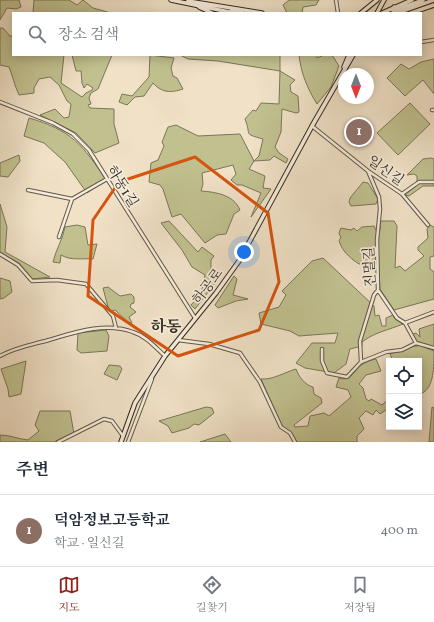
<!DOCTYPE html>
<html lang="ko">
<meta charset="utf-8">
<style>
:root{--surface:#fff;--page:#f2f2f3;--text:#1f2937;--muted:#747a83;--line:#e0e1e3;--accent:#8f2418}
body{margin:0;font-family:Vollkorn,"Noto Serif KR",serif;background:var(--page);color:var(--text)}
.controls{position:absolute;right:12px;bottom:12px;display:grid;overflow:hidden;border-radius:0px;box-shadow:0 2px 10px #0003}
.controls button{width:36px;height:36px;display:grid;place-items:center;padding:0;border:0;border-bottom:1px solid var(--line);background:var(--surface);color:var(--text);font:20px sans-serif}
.compass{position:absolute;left:338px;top:68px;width:36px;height:36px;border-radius:50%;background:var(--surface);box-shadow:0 2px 10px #0003;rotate:180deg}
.you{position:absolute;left:244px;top:252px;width:14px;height:14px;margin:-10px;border:3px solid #fff;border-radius:50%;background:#1a73e8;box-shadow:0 0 0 6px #1a73e833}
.badge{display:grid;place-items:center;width:26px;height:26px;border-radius:50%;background:var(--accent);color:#fff;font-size:13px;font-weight:700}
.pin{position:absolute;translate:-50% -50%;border:2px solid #fff;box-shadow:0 1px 4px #0006}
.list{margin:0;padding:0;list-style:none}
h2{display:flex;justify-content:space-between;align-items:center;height:52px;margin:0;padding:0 16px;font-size:17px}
h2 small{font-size:13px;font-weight:400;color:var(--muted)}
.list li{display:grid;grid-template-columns:26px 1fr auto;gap:12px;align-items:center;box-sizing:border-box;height:72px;padding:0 16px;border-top:1px solid var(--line)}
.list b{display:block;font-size:15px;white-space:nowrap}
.list p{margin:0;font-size:13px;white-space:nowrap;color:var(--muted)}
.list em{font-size:13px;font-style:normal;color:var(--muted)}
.icon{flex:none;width:22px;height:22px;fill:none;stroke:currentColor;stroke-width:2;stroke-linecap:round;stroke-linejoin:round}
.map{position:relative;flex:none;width:434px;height:442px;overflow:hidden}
.search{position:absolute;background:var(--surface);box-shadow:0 2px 10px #0003;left:12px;right:12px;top:12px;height:44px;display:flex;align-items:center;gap:10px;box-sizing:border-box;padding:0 14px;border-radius:0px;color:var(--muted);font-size:15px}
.sheet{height:124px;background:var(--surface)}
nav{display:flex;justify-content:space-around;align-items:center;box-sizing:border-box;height:56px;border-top:1px solid var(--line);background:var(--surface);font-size:11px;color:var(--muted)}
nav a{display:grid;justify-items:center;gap:2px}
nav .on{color:var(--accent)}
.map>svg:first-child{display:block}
.green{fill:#c1c190;stroke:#7a7658}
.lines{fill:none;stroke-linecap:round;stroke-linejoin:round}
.street-casing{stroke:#625849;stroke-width:4.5}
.secondary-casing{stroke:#332a1f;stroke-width:5.5}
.street{stroke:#f5ecdb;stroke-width:2.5}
.secondary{stroke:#f5ecdb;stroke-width:3.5}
.marked{fill:none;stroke:#d6540e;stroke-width:3;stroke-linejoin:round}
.labels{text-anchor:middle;stroke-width:3.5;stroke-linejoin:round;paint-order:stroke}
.street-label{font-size:14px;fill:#332a1f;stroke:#f5ecdb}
.quarter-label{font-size:16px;font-weight:bold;fill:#332a1f;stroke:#f5ecdb}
</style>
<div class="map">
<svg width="434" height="442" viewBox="0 0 434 442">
<rect width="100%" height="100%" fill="#f0e1c7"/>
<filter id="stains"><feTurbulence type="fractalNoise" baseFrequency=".005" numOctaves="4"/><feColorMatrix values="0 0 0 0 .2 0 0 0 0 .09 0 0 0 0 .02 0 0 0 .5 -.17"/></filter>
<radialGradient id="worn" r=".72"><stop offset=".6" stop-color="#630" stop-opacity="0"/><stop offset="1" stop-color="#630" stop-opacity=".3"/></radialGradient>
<!-- green -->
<path class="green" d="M 0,0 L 19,0 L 21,7 L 16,9 L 7,8 L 0,20 Z
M 34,0 L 69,0 L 77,5 L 83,0 L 93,8 L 111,13 L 33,13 Z
M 289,0 L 319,0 L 316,5 L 303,7 L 302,13 L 287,13 L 283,5 Z
M 0,28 L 3,28 L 10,36 L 13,36 L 13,55 L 64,55 L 61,83 L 82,97 L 86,93 L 92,90 L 93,88 L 87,84 L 84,88 L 82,83 L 81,71 L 76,71 L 72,55 L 112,55 L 98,89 L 91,93 L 89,98 L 91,104 L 88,105 L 90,108 L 114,109 L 114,124 L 119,143 L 95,153 L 76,133 L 40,115 L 55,109 L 64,118 L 69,117 L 71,104 L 67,101 L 59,85 L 50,77 L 39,79 L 34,88 L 34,93 L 19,95 C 14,84 13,77 9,67 L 0,65 Z
M 150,55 L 174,58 L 171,68 L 173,76 L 177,78 L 183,89 C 171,93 162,93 153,83 L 144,96 L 135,97 L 127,105 L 119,102 L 122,94 L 132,96 L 149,77 Z
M 180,55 L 280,55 L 280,71 L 295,80 L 290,85 L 291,92 L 298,96 L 299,112 L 296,113 L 282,109 L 281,132 L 275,147 L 279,153 L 288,159 L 286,163 L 274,156 L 270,160 L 254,161 L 249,169 L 265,176 L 263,188 L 271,189 L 251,217 L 261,193 L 242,185 L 237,185 L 231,180 L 236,174 L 233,165 L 202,173 L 203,184 L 201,191 C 216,192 234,195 240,210 L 234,214 L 226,234 L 217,235 L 205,243 L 181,214 L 172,217 L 163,189 L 160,185 L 149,182 L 151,163 L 158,160 L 164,146 L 162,142 L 168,127 L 176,125 L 198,136 L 240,134 L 254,161 L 259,156 L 263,139 C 242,133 252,136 245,119 L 253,110 L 256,111 L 261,103 L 279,104 L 280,71 L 218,61 L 188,59 Z
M 299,55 L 317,55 L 317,58 L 324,55 L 332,55 L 339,66 L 331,87 L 317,104 C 307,88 301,73 299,55 Z
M 434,59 L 434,94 L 423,80 L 405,96 L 387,78 L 401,64 L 409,69 L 421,62 Z
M 410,103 L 430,124 L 398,155 L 377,133 Z
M 29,118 C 71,130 83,145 106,180 L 87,193 L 65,162 L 44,143 L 24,136 Z
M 19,155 L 20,161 L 8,177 L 0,176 L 0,163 Z
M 431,158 L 434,159 L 434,186 L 423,186 L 409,196 L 405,195 L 417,185 L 417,176 L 414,174 L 407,175 L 423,159 Z
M 363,182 L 368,183 L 378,199 L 376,204 L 351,206 L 349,202 L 350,198 Z
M 0,204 L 7,227 L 5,252 L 50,277 L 32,279 L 19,263 L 0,253 Z
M 169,221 L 198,252 L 202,247 L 214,256 L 211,260 L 211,278 L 219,278 L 195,309 L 191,305 L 201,294 L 205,275 L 192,267 L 182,250 L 161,223 Z
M 380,221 L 394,221 L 397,226 L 395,268 L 400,266 L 405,271 L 424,256 L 418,250 L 418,247 L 428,238 L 427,229 L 430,225 L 434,227 L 434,256 L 430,257 L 430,269 L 434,272 L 434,299 L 394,310 L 380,289 L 379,270 C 363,270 342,255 339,240 L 341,238 L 339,233 L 341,228 L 351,230 L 354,228 L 357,231 L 362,227 L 374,226 L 376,230 L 380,230 Z
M 77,225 L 85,227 L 88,245 L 97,244 L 93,259 C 82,258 71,261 61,255 L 60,263 L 53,262 C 56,249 63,239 65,227 Z
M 323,258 L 374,306 L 375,316 L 379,315 L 382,326 L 386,326 L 386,318 L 393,315 L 394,318 L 403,324 C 389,330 375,332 362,342 L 362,346 L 350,349 L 346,364 L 334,373 L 305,368 L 296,363 L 312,343 L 335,343 L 338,333 L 299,336 L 290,331 L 261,324 L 259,313 L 279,307 L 286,295 L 282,291 L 312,261 Z
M 234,276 L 237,279 L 233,295 L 248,299 L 236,301 L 218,308 L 215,305 Z
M 0,278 L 10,281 L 12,292 L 4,298 L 0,299 Z
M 108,287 L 120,296 L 131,294 L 134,297 L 134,303 L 131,304 L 130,307 L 136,312 L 129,317 L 132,323 L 129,323 L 115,310 L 112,311 L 108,307 L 103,288 Z
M 434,324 L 434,347 L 425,344 L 424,347 L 434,351 C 434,366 434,388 422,393 L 419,390 L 419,361 L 393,361 L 390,354 L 413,346 L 418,346 L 413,334 L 416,333 L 420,337 L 419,329 Z
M 106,330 L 109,336 L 107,351 L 81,353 L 77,350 L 78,333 Z
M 376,359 L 381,371 L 366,375 L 359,384 L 363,388 L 366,399 L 369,401 L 371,399 L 382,405 L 388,400 L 389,408 L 380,414 L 376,410 L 373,415 L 366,411 L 359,418 L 364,429 L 357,436 L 357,442 L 297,442 L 292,434 L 282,426 L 261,379 C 273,380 285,372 296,369 C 299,377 305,385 313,387 L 314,394 L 321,398 L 322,403 L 294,425 L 295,427 L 308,426 L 310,416 L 324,413 L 329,416 L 351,397 L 348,390 L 336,387 L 339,378 C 352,382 353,370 363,364 C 367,362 371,360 376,359 Z
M 26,361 L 21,394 L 9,397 L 8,389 L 1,369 Z
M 109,365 L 120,366 L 122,369 L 117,380 L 104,374 Z
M 206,407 L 212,408 L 214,413 L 199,425 L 194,424 L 189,428 L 172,433 L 168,426 L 159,421 Z
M 432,407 L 434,408 L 434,442 L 429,442 Z
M 40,411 L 70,411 L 74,434 L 54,442 L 0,442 L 0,435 C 10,435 18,439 28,440 L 39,431 L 35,425 Z
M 225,434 L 231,442 L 200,442 Z"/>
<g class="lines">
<!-- street casing -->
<g class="street-casing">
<path id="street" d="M 336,0 L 338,13
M 421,42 L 434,40
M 0,102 L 53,123 L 73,134 L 89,150 L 195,318
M 432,110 L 434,110
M 312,126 L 368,171 L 402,194 L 419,182 L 434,182
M 368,171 L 379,197 L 380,209 L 377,240 L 378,290 L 397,318 L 405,323 L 434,312
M 28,190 L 72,199 L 107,179
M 402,194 L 428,225
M 59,237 L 72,199
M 0,254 L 18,265 L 32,281 L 57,280 L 86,284 L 113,316 L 116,328
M 405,323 L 416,343 L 434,348
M 178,340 L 209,344 L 240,353 L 260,382 L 281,427 L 290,433 L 295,442
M 322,349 L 322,361 L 327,373 L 347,377 L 361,362 L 360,341 L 374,295 L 378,290
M 0,356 C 16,347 31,345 49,340 C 76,332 105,322 133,332 C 146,336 155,347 165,356
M 361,362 L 386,352 L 402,350 L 416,343
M 58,442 L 104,419 L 112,421 L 123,436
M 128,442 L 152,379"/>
</g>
<!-- secondary casing -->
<g class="secondary-casing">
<path id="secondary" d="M 171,0 L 234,13
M 188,1 L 262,13
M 199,7 L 212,13
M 396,10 L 423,0
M 231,11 L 242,13
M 361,13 L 377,0
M 377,13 L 384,0
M 382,13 L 412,0
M 393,13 L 394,7
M 397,13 L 434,0
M 411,13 L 434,5
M 344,67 L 349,55
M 121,442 L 135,403 L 165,356 L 216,293 L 239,261 L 312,126 L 353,55"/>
</g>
<!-- street -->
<use href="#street" class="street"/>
<!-- secondary -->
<use href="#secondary" class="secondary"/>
</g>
<!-- marked area -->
<path class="marked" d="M 195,157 L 268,213 L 279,282 L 259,330 L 178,356 L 88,296 L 93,220 L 119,182 Z"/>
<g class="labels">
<!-- street labels -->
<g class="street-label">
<text transform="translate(386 170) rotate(35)" y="5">일신길</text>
<text transform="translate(123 186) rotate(58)" y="5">하동1길</text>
<text transform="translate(369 267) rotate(-93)" y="5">진멀길</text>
<text transform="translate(207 286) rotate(-53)" y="5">하공로</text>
</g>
<!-- quarter labels -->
<g class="quarter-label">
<text x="166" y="332">하동</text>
</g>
</g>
<rect width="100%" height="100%" filter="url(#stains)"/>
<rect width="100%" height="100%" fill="url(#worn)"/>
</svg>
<div class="controls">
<button><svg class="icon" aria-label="locate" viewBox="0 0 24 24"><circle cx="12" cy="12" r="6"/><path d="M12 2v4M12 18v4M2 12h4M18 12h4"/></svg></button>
<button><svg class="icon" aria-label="layers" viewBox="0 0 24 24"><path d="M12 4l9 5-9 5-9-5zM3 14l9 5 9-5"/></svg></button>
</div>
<svg class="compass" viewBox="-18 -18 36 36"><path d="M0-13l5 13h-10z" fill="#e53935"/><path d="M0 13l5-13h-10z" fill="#747a83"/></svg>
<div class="you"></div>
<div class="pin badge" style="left:359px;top:132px;background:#8d6e63">1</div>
<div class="search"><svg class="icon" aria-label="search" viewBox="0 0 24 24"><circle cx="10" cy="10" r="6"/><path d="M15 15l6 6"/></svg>장소 검색</div>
</div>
<section class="sheet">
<h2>주변<small></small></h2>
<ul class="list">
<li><span class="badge" style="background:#8d6e63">1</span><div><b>덕암정보고등학교</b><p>학교 · 일신길</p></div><em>400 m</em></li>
</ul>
</section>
<nav>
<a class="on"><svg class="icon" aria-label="map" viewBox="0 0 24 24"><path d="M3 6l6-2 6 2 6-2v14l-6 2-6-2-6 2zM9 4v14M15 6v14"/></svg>지도</a>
<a><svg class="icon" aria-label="directions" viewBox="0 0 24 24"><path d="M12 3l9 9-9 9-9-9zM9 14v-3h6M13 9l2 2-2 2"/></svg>길찾기</a>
<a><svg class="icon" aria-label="saved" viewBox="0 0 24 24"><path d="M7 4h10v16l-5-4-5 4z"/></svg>저장됨</a>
</nav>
